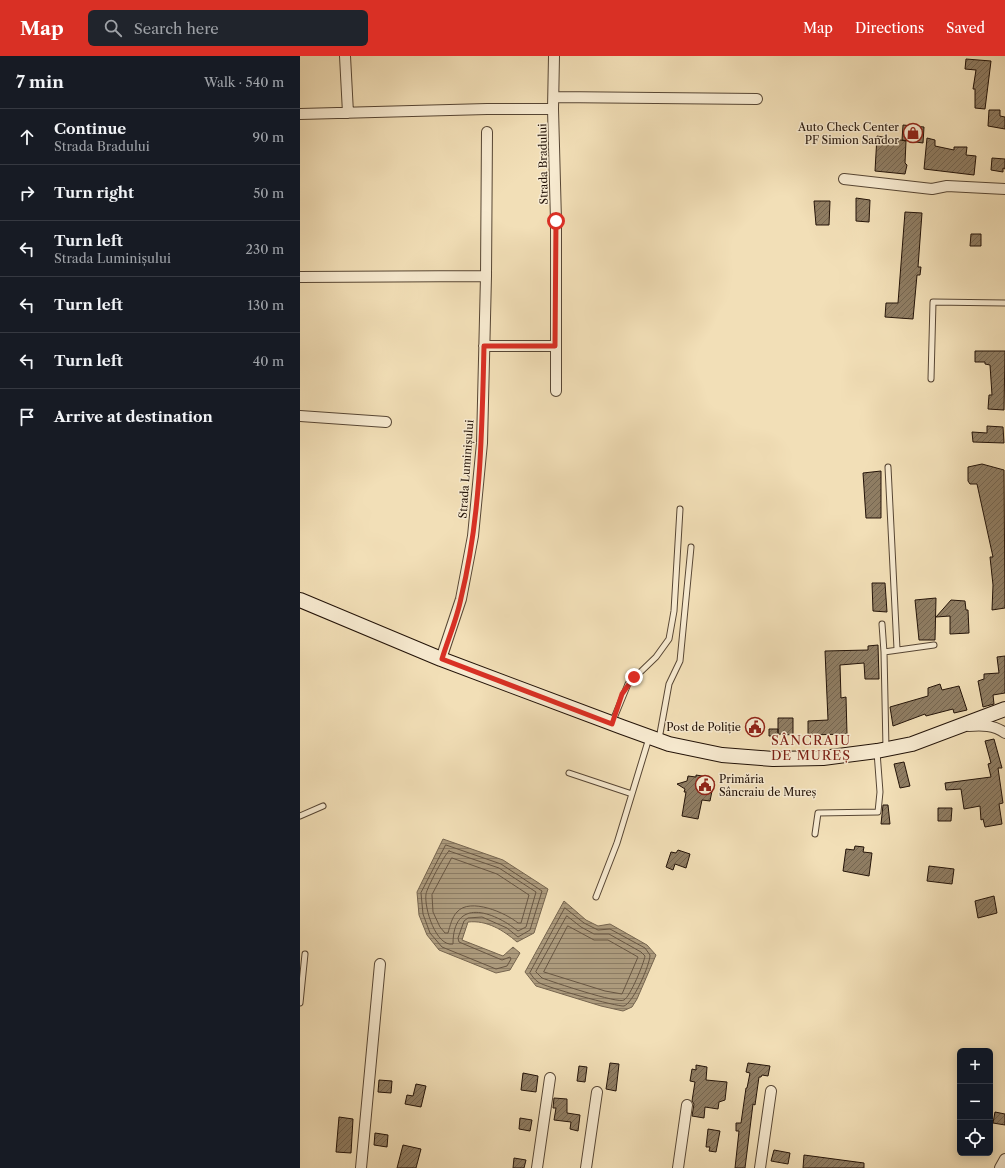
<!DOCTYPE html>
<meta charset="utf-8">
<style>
:root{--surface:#171b24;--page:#20242c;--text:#f1f3f6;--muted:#9ea1a6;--line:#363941;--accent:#d93025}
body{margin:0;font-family:"Libre Caslon Text",serif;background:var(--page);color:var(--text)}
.controls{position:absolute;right:12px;bottom:12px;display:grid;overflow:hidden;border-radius:6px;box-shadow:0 2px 10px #0003}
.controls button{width:36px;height:36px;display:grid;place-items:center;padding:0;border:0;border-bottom:1px solid var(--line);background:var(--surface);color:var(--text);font:20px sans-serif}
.stop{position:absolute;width:12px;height:12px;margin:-9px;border:3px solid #d93025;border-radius:50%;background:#fff}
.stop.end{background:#d93025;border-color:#fff;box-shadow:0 1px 4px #0008}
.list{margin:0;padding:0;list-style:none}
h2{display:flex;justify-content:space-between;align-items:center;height:52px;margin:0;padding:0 16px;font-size:17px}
h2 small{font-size:13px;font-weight:400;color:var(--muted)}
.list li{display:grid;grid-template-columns:26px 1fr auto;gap:12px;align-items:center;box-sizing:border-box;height:56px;padding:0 16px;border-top:1px solid var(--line)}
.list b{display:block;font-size:15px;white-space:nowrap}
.list p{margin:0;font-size:13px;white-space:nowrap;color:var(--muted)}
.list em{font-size:13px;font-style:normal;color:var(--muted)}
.icon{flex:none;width:22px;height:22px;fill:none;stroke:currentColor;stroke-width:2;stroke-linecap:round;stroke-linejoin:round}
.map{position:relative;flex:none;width:705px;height:1112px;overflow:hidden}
header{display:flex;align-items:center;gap:24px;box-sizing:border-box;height:56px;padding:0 20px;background:var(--accent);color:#fff}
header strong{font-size:19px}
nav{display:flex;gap:22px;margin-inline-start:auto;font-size:14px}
.search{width:280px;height:36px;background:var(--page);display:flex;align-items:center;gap:10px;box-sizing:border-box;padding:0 14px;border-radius:6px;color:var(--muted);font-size:15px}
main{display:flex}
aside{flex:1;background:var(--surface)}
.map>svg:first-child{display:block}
.water{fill:url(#water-rules);stroke:#75644e}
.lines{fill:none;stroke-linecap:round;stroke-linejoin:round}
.shore{stroke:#685642;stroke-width:1}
.building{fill:url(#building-hatch);stroke:#231308}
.service-casing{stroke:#574634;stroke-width:7}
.minor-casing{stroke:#574634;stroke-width:12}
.secondary-casing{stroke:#231308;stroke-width:16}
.service{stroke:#f7ead0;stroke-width:5}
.minor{stroke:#f7ead0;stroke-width:10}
.secondary{stroke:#f7ead0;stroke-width:14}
.route{stroke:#d93025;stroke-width:5}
.labels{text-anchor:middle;stroke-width:3;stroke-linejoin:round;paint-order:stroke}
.poi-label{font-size:11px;fill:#231308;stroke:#f7ead0;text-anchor:end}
.street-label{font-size:11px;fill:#231308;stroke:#f7ead0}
.quarter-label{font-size:13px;letter-spacing:1px;fill:#7a1f14;stroke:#f7ead0}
</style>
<header>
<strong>Map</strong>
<div class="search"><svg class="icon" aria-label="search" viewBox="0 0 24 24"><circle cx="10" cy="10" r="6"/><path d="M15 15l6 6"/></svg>Search here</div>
<nav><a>Map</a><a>Directions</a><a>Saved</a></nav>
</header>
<main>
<aside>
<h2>7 min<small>Walk · 540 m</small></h2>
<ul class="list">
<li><svg class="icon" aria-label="ahead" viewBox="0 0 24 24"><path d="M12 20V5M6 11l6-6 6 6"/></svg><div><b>Continue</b><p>Strada Bradului</p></div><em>90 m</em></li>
<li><svg class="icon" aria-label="right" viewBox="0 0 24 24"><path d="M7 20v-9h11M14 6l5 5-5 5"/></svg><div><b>Turn right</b></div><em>50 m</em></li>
<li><svg class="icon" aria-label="left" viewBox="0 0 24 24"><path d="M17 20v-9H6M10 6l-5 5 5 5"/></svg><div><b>Turn left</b><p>Strada Luminișului</p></div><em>230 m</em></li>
<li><svg class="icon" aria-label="left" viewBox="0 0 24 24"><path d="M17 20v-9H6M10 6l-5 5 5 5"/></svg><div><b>Turn left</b></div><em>130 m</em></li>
<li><svg class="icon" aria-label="left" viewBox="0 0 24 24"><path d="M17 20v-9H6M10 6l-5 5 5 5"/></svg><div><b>Turn left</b></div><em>40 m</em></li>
<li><svg class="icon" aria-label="arrive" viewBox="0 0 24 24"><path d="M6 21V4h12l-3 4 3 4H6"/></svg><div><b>Arrive at destination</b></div></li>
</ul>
</aside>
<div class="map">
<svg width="705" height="1112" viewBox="0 0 705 1112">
<defs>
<pattern id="water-rules" width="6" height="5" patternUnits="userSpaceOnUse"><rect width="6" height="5" fill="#ac9a7c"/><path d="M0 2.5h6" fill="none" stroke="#8c7c64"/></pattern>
<pattern id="building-hatch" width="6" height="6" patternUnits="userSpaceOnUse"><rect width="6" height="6" fill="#8f7d63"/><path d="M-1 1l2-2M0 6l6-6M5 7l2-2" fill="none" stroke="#746550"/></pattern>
</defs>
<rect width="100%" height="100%" fill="#f2dfb7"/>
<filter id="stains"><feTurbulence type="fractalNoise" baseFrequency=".005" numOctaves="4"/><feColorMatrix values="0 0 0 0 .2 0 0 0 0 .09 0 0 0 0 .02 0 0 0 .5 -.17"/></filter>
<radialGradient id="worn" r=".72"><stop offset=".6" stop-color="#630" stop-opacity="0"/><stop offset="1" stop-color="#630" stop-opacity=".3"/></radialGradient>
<!-- water -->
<path class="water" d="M 143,783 L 203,804 L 248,833 L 234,877 L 217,886 C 203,874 187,864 168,866 L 162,884 L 203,900 L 213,891 L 220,897 L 210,914 L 196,917 L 139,894 L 127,879 L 119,859 L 117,836 Z
M 264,845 L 286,864 L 298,870 L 310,868 L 347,889 L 356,899 L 337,943 L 332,951 L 323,955 L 301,950 L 236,930 L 225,916 Z"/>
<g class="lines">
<!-- shore -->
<path class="shore" d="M 146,789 L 201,808 L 242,835 L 230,874 L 218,881 L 207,872 L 182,861 L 168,862 L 164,865 L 158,882 L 159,886 L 202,904 L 210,901 L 211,903 L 207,910 L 196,913 L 142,891 L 130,877 L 123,858 L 121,837 Z
M 149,795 L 199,812 L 236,836 L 226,871 L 218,875 C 193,855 153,841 153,888 C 136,891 124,852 126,838 C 127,832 144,799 149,795 Z
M 152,802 L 197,818 L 229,839 L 221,867 L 218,867 C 206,857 170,841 157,856 C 152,861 150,870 148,877 L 145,877 L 140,871 L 133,856 L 132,839 Z
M 265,852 L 284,867 L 298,874 L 310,873 L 345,892 L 350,899 C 350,909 333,947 324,950 C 318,951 244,931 238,926 C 235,924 232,920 230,917 Z
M 267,860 L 281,871 L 294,878 L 309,878 L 341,896 L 345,900 C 344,907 330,941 324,944 C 318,948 253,926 242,922 L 236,916 Z
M 268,870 L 294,884 L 308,884 L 338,901 L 322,938 L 305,935 L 244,916 Z"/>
</g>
<!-- building -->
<path class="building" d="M 666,3 L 691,5 L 685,53 L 675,52 L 675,33 L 673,33 L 676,14 L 665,13 Z
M 689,54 L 700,54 L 700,60 L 705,61 L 705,73 L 688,70 Z
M 603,69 L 624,71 L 623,87 L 602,84 Z
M 577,80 L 606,85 L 605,107 L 607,109 L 605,118 L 575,115 Z
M 627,82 L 635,84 L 635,90 L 654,94 L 654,91 L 667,91 L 666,99 L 676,100 L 674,119 L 624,113 Z
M 692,102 L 705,103 L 705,113 L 703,112 L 703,116 L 691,114 Z
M 556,142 L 570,144 L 569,166 L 556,165 Z
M 514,145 L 530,145 L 529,169 L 516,169 Z
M 605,156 L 622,157 L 618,211 L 621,211 L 620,219 L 617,219 L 613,263 L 585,261 L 586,247 L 598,247 Z
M 671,178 L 681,178 L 681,190 L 670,190 Z
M 675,295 L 705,295 L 704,354 L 688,353 L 689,339 L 692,339 L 690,309 L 685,308 L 685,306 L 675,306 Z
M 687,370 L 703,371 L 704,387 L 673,386 L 672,376 L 687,377 Z
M 682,408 L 704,414 L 705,552 L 692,554 L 693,529 L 690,501 L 693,501 L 677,428 L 670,428 L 668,425 L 668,411 Z
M 581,415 L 581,462 L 566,462 L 563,417 Z
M 572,527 L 585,527 L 587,556 L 573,555 Z
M 636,542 L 635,584 L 619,584 L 615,544 Z
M 651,544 L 665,545 L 666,554 L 668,554 L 669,577 L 650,578 L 650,560 L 636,561 Z
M 578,589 L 579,623 L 565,623 L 564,607 L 540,609 L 541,642 L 546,641 L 547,678 L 508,679 L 508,665 L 528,664 L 525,595 L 568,594 L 568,590 Z
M 705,600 L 705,637 L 693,639 L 694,648 L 683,651 L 678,625 L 684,623 L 684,618 L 699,617 L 697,601 Z
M 640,628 L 642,634 L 659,630 L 667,654 L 654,657 L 653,653 L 626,660 L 625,658 L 593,670 L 590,651 L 628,640 L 628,632 Z
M 478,662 L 493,662 L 493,679 L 478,678 Z
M 469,673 L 478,673 L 478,680 L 469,680 Z
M 694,683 L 702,712 L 698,712 L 703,747 L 699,748 L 702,768 L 685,771 L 683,763 L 681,764 L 680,750 L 664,753 L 661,733 L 646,734 L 645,727 L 691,721 L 688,708 L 691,707 L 685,685 Z
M 604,706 L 610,730 L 600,732 L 594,708 Z
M 396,719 L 408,721 L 408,723 L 414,725 L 410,745 L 402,744 L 398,763 L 382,760 L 386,736 L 384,736 L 385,733 L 377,728 L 387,725 L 388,720 L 396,721 Z
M 583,749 L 588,749 L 590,768 L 581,768 Z
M 638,752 L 652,752 L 651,765 L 638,765 Z
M 555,790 L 564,791 L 563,796 L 572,797 L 569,820 L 543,815 L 546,793 L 554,794 Z
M 378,794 L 390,798 L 386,812 L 375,808 L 373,814 L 366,811 L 371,796 L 376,797 Z
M 629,810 L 654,813 L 652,828 L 627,825 Z
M 694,840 L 697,857 L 678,862 L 675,845 Z
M 310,1007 L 319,1008 L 316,1035 L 306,1033 Z
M 448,1007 L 470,1010 L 468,1020 L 462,1019 L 461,1021 L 459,1021 L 455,1049 L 453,1048 L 445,1112 L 435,1112 L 439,1075 L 436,1075 L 436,1067 L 441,1067 L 446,1032 L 447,1032 L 450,1017 L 446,1016 Z
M 396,1009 L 407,1011 L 406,1024 L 427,1026 L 425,1044 L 419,1046 L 418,1053 L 405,1051 L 404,1062 L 392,1060 L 394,1048 L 392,1045 L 395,1026 L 390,1025 L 392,1013 L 396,1014 Z
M 279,1010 L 287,1011 L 285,1026 L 277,1025 Z
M 223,1017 L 238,1020 L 236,1036 L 221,1034 Z
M 79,1024 L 92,1025 L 91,1037 L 78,1036 Z
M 116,1028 L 126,1030 L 121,1051 L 105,1048 L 107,1039 L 113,1040 Z
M 254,1042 L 267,1043 L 267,1057 L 280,1059 L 278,1075 L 270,1073 L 271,1066 L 254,1064 L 256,1052 L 253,1052 Z
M 695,1056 L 705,1058 L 705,1069 L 693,1067 Z
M 39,1061 L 53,1063 L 51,1097 L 36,1096 Z
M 220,1062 L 232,1064 L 230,1075 L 219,1073 Z
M 408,1073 L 420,1075 L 416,1096 L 409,1095 L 410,1091 L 406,1091 Z
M 75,1077 L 88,1079 L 87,1091 L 74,1089 Z
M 103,1089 L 121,1093 L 116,1112 L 97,1112 Z
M 474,1094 L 490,1097 L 488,1108 L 471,1105 Z
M 504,1099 L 564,1107 L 564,1112 L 503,1112 Z
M 214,1102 L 226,1104 L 224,1112 L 213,1112 Z"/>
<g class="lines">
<!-- service casing -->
<g class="service-casing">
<path id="service" d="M 631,323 L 633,246 L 705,247
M 588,411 L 597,593
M 582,568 L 584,596 L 586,693
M 584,596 L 634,589
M 312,667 L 328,628 L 356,601 L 369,583 L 374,555 L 380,453
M 359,683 L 369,628 L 380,605 L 391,491
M 269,717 L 332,738
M 0,760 L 23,750
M 515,778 L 518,757 L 578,756 L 580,736 L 577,696
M 296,841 L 317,787 L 349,682
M 0,947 L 5,898"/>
</g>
<!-- minor casing -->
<g class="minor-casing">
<path id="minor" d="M 45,0 L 48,57
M 254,0 L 253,53 L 256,165 L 256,335
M 255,41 L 457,43
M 0,58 L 187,53 L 253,53
M 544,123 L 632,133 L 647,130 L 705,133
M 0,221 L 186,220
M 184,290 L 255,290
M 0,360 L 86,366
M 141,603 L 161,543 L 173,480 L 182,387 L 186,220 L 187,76
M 669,670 C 682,669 694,669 705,677
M 61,1112 L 80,908
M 237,1112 L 250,1022
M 286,1112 L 297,1036
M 378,1112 L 387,1049
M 460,1112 L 471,1035
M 700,1112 L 705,1103"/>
</g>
<!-- secondary casing -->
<g class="secondary-casing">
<path id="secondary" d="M 0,544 L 141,603 L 322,671 L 369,688 L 422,699 L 473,703 L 523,702 L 577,695 L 612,688 L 705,653"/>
</g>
<!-- service -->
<use href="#service" class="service"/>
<!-- minor -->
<use href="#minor" class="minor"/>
<!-- secondary -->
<use href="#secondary" class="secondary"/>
</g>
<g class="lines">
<!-- route -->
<path class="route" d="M 256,165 L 255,290 L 184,290 C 182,374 181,460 161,542 C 157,563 148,583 142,603 L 312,668 L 322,638 L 334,621"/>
</g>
<!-- icons -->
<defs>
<g id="shop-ring" transform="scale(1)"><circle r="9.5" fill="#f7ead0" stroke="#8f2418" stroke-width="1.5"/><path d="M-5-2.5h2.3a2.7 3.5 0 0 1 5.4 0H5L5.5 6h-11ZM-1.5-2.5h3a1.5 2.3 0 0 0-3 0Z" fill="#8f2418"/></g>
<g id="civic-ring" transform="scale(1)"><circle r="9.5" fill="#f7ead0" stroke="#8f2418" stroke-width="1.5"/><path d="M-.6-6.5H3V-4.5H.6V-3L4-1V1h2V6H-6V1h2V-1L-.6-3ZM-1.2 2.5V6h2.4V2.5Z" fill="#8f2418"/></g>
</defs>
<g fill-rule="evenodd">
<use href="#shop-ring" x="613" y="77"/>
<use href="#civic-ring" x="455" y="671"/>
<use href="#civic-ring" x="405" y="729"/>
</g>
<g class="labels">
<!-- poi labels -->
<g class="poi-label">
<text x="599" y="75">Auto Check Center<tspan x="599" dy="13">PF Simion Sandor</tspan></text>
<text x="441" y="675">Post de Poliție</text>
<text x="419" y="727" text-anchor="start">Primăria<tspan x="419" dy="13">Sâncraiu de Mureș</tspan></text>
</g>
<!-- street labels -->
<g class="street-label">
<text transform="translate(243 108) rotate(-91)" y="4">Strada Bradului</text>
<text transform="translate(166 413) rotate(-86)" y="4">Strada Luminișului</text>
</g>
<!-- quarter labels -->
<g class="quarter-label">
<text x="511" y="689">SÂNCRAIU<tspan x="511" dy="15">DE MUREȘ</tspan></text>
</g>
</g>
<rect width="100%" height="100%" filter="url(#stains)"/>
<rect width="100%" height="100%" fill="url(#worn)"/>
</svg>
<div class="controls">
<button>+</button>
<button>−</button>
<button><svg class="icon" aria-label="locate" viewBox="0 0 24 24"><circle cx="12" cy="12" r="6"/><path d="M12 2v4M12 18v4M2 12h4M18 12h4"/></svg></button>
</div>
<div class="stop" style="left:256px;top:165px"></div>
<div class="stop end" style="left:334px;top:621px"></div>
</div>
</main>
